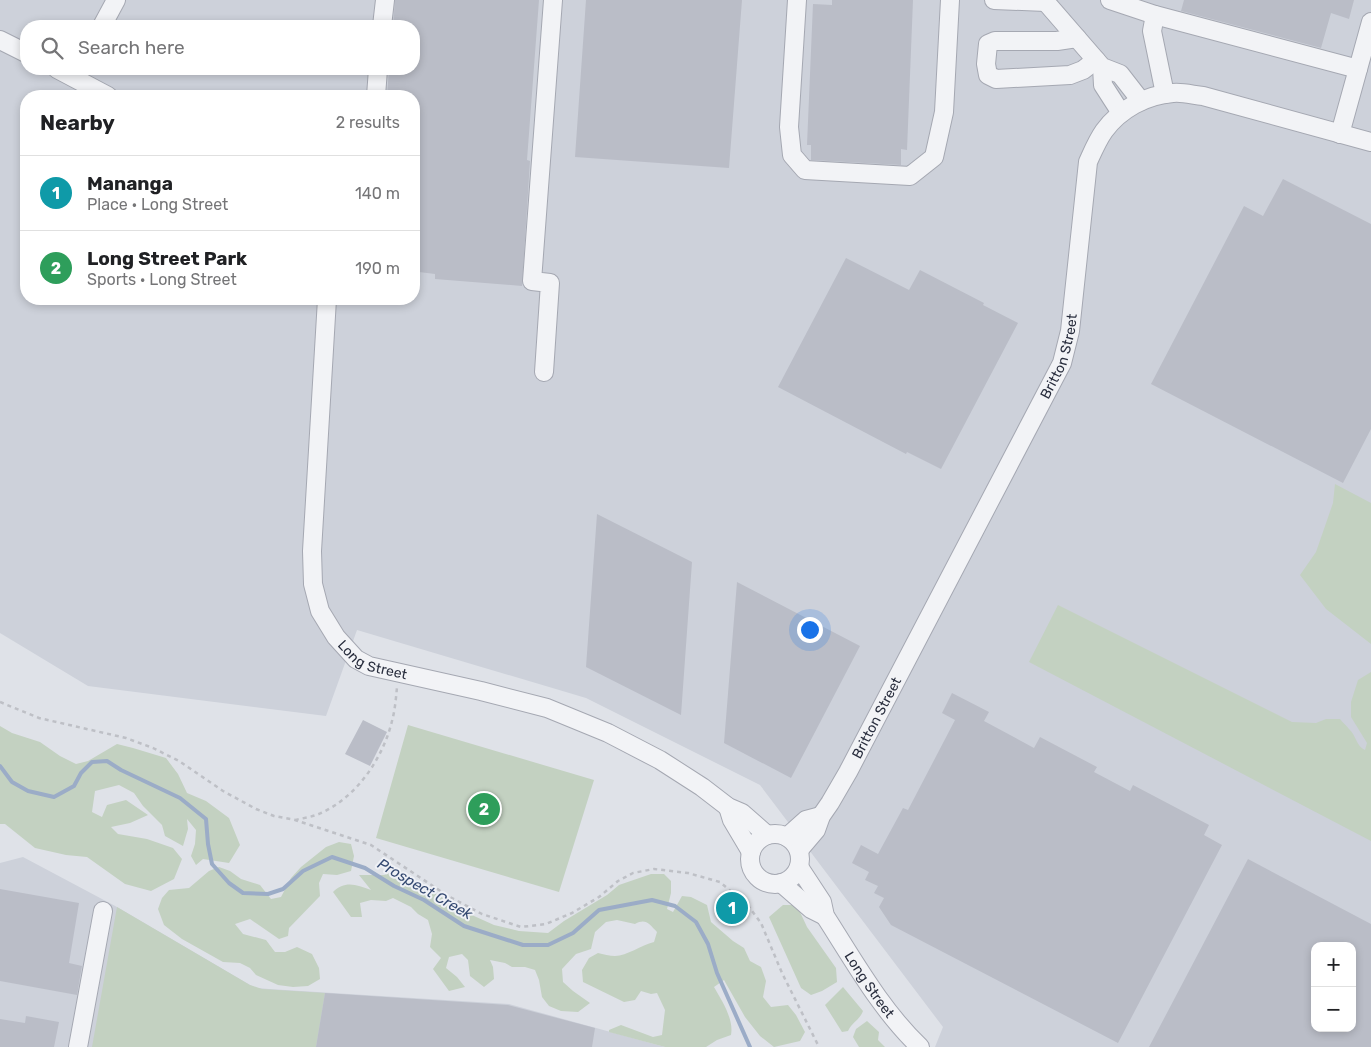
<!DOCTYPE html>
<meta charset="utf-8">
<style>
:root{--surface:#fff;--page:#f2f2f2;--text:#202124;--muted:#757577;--line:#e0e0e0;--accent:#c9484f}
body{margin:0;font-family:Rubik,sans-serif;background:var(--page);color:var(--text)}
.controls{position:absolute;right:15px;bottom:15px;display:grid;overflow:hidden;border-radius:10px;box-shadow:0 2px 8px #0003}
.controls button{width:45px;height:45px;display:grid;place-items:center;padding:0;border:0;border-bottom:1px solid var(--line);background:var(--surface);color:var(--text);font:25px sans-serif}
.you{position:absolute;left:809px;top:629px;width:18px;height:18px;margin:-12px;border:4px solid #fff;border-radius:50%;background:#1a73e8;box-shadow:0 0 0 8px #1a73e833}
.badge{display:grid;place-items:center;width:32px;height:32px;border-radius:50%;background:var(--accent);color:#fff;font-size:16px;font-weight:700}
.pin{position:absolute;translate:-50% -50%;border:2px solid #fff;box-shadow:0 1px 5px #0006}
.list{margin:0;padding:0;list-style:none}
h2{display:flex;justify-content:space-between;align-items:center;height:65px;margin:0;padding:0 20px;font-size:21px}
h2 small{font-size:16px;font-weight:400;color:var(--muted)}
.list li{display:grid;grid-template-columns:32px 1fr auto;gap:15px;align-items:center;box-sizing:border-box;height:75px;padding:0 20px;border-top:1px solid var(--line)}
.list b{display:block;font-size:19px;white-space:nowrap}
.list p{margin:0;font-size:16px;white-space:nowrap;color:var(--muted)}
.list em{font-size:16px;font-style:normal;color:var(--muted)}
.icon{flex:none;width:28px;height:28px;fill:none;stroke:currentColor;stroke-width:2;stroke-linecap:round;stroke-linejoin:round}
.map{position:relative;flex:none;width:1371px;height:1047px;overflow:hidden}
.search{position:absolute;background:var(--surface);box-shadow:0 2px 8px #0003;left:20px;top:20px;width:400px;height:55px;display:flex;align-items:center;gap:12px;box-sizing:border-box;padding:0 18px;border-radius:20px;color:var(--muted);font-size:19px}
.panel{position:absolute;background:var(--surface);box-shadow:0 2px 8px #0003;left:20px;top:90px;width:400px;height:215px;border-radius:20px}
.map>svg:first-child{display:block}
.built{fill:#cdd1da;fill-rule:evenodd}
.green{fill:#c3d1c1}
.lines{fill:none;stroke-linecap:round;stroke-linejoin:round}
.stream{stroke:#9bacc7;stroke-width:4}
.building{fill:#babdc7;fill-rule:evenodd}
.minor-casing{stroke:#a5a8b2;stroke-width:20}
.path{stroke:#bec0c6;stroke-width:2.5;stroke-dasharray:4 4;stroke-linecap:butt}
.minor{stroke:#f2f3f6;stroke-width:18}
.labels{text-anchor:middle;stroke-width:4;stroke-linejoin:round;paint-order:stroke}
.street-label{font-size:14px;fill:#292e3e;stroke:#eff1f6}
.water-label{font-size:15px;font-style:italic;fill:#344971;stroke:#eff1f6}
</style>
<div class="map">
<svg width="1371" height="1047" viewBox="0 0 1371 1047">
<rect width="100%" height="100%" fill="#dfe2e8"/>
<!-- built -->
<path class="built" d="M 0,0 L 1371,0 L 1371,1047 L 935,1047 L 943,1027 L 760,785 L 586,698 L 357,630 L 326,716 L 88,686 L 0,633 ZM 26,26 L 414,26 L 414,69 L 26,69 ZM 26,96 L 414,96 L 414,299 L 26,299 ZM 1315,946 L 1352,946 L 1352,1028 L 1315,1028 Z
M 23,857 L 117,907 L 250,985 L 257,988 L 269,989 L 509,1004 L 665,1047 L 0,1047 L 0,863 Z"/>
<!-- green -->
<path class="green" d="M 1335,484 L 1371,503 L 1371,644 L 1326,609 L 1300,575 L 1316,552 L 1333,503 Z
M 1058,605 L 1292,722 L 1316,723 L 1326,719 L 1340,719 C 1343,723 1346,725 1349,729 C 1356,735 1356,746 1365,750 L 1367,743 L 1351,717 L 1351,702 L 1358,680 L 1371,672 L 1371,841 L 1029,662 Z
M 408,725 L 594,780 L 559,892 L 376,838 Z
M 0,726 L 12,733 L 40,742 L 60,756 L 76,764 L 88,761 L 117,744 L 133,748 L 166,758 L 178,774 L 187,793 L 206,801 L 229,818 L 240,845 L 229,863 L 203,859 L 196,865 L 191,856 L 195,844 L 196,830 L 187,819 L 188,829 L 183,846 L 165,836 L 162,825 L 143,806 L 134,793 L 119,785 L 95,791 L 92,812 L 102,817 L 107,805 L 126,800 L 148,815 L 130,823 L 111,827 L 118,834 L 147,839 L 173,848 L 182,859 L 174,879 L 151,891 L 125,884 L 87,857 L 66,855 L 35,848 L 5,824 L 0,824 Z
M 339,842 L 351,844 L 354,856 L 351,871 L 337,875 L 323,874 L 319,883 L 320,896 L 289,928 L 288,936 L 279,939 L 250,919 L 235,924 L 243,934 L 266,940 L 275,952 L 285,952 L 297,947 L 312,954 L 319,968 L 320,979 L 308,986 L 293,987 L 278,985 L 256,975 L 250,968 L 240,963 L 223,962 L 182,939 L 164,925 L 158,909 L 162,898 L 169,890 L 189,888 L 209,871 L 219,867 L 230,871 L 241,879 L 260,885 L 271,899 L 281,897 L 291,878 L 301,867 L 326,847 Z
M 399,870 L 463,911 L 494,925 L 519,931 L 548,933 L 564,921 L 607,895 L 619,885 L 651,874 L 664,874 L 671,881 L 671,893 L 667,909 L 673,912 L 682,896 L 691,897 L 707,905 L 711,922 L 733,941 L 744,948 L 750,961 L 761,967 L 766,981 L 763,997 L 771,1007 L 788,1005 L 796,1015 L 805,1032 L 800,1041 L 774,1047 L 760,1036 L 745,1017 L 724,980 L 714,987 C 722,1001 734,1019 731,1035 L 717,1040 L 706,1047 L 665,1047 L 609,1032 L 609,1030 L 621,1025 L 653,1037 L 662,1035 L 665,1010 L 657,993 L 651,994 L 641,991 L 635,1000 L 624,1002 L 583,982 L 582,970 L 589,958 L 598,953 C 603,954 610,956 615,956 C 627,956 641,945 654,942 L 657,932 C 649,924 646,918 635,924 L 617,920 L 606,922 L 595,932 L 591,949 L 576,954 L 562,969 L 563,982 L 573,991 L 590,1003 L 578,1012 L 561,1011 L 549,1006 L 542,997 L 539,980 L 535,970 L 525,967 L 512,967 L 505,963 L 490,960 L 493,967 L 494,979 L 484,987 L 470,976 L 468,960 L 462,954 L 449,957 L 446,968 L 457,977 L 465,987 L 449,991 L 433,969 L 441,958 L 430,947 L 432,934 L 428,920 L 418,914 L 411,907 L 393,898 L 386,901 L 371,900 L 360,903 L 362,917 L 351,917 L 333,892 C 345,880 357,885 371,890 L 359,875 L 384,875 Z
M 783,905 L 793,905 L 800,912 L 807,927 L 836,968 L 837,982 L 822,991 L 811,995 L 801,988 L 769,917 Z
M 117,907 L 250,985 L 262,989 L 325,993 L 316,1047 L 92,1047 Z
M 843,987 L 863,1011 C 859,1021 853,1021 848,1031 L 842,1032 L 825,1005 Z
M 867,1021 L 879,1032 L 878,1040 L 885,1047 L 859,1047 L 853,1037 L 856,1029 Z"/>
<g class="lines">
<!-- stream -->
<path class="stream" d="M 0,766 L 12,782 L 28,791 L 54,797 L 74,786 L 81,773 L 92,762 L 107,761 L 121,770 L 180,798 L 206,819 L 208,844 L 212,864 L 229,883 L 243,893 L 268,894 L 283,889 L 303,871 L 332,857 L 365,868 L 394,886 L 424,900 L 464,926 L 523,945 L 548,945 L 573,933 L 599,910 L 652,900 L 675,906 L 696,922 L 708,944 L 717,973 L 750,1047"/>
</g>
<!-- building -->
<path class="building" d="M 395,0 L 539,0 L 527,160 L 530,161 L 522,286 L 435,279 L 435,274 L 419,272 L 414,269 L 414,96 L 387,96 L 389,69 L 414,69 L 414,26 L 393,26 Z
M 586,0 L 742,0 L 729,168 L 575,157 Z
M 832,0 L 913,0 L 907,150 L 901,149 L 901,165 L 811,160 L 811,145 L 807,145 L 813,4 L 832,5 Z
M 1184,0 L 1354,0 L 1349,19 L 1331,13 L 1321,48 L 1181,11 Z
M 1283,179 L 1371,224 L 1371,429 L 1343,483 L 1151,384 L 1244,206 L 1263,216 Z
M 846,258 L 909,290 L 920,270 L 984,303 L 983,305 L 1018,323 L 941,469 L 907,452 L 906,454 L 778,387 Z
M 597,514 L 692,562 L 681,715 L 586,667 Z
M 737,582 L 860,646 L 791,778 L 724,743 Z
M 952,693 L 989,712 L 984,721 L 1034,748 L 1040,737 L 1097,767 L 1094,772 L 1130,791 L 1133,785 L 1209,825 L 1204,835 L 1222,845 L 1118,1043 L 891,925 L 879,907 L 884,898 L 874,893 L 878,886 L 865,880 L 869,872 L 852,863 L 861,845 L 878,854 L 903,808 L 908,810 L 955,720 L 942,713 Z
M 363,720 L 387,732 L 370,766 L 345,754 Z
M 1248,859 L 1371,924 L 1371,1047 L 1149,1047 ZM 1315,946 L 1352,946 L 1352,1028 L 1315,1028 Z
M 0,889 L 79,903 L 69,963 L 82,966 L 77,995 L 0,981 Z
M 325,993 L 508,1005 L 595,1028 L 592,1047 L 316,1047 Z
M 26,1016 L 59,1022 L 54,1047 L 0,1047 L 0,1019 L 25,1023 Z"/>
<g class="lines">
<!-- minor casing -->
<g class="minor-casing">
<g id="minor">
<path d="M 797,0 L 789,127 L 792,155 L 805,170 L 910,176 L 934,157 L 944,112 L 950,0"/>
<path d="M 994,0 L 1046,2"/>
<path d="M 1044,0 L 1102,67 L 1120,74 L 1141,101"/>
<path d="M 1110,0 L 1155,15 L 1358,69"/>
<path d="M 1155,15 L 1152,31 L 1165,94"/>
<path d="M 102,26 L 116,0"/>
<path d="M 382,26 L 385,0"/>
<path d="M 1077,38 L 1057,41 L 995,41 L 988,44 L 986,64 L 988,75 L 996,79 L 1070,75 L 1083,70 L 1096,60"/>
<path d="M 0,40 L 26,53"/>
<path d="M 1102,67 L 1103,85 L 1121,113"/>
<path d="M 57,69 L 108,96"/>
<path d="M 376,96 L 378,69"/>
<path d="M 1340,134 L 1371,22"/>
<path id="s1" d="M 327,299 L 312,551 L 313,584 L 320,611 L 336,637 L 356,659 L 369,666 L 481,691 L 547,708 L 608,733 L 660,760 L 702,787 L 728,807 L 742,813 L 767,835"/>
<path d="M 544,372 L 550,283 L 532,281 L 553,0"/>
<path d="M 728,807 L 732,820 L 751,852"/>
<circle cx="775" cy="859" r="25"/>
<path d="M 787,837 L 806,820 L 821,816"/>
<path id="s2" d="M 799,850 L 816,830 L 821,816 L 830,803 L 848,772 L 1062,363 L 1070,331 L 1088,162 C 1093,151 1097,141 1104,131 C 1120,109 1146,95 1173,93 C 1183,92 1193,95 1203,96 L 1371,142"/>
<path id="s3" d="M 799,867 L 822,902 L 825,916 C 854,961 881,1010 920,1047"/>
<path d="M 781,883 L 811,909 L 825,916"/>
<path d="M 78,1047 L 103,911"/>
</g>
</g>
<!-- path -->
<path class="path" d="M 0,702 L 39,718 L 126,738 L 153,748 L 179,761 L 223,791 L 256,809 L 274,816 L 295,820 L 371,845 L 448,896 L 482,914 L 521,927 L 546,924 L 572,913 L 599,897 L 618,881 L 633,873 L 654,869 L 688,873 L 720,882 L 749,907 L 761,923 L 782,973 L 819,1047
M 295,820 C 303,818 313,817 321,813 C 357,797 383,758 392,721 C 395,710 396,698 397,687"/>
<!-- minor -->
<use href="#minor" class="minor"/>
</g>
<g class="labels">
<!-- street labels -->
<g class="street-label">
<text dy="5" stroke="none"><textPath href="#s2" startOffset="560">Britton Street</textPath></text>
<text dy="5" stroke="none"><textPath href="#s1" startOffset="389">Long Street</textPath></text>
<text dy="5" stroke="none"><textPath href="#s2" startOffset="154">Britton Street</textPath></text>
<text dy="5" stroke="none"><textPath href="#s3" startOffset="138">Long Street</textPath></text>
</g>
<!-- water labels -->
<g class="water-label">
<text transform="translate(425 889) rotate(30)" y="5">Prospect Creek</text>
</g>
</g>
</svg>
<div class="controls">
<button>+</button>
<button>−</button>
</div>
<div class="you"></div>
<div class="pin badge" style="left:732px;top:908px;background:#0f9aa8">1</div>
<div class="pin badge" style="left:484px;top:809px;background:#2e9e5b">2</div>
<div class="search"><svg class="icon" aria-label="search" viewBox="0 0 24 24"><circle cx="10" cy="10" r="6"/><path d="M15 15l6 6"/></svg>Search here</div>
<section class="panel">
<h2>Nearby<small>2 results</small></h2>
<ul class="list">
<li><span class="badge" style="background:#0f9aa8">1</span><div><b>Mananga</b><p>Place · Long Street</p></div><em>140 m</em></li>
<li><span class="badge" style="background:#2e9e5b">2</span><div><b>Long Street Park</b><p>Sports · Long Street</p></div><em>190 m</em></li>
</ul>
</section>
</div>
